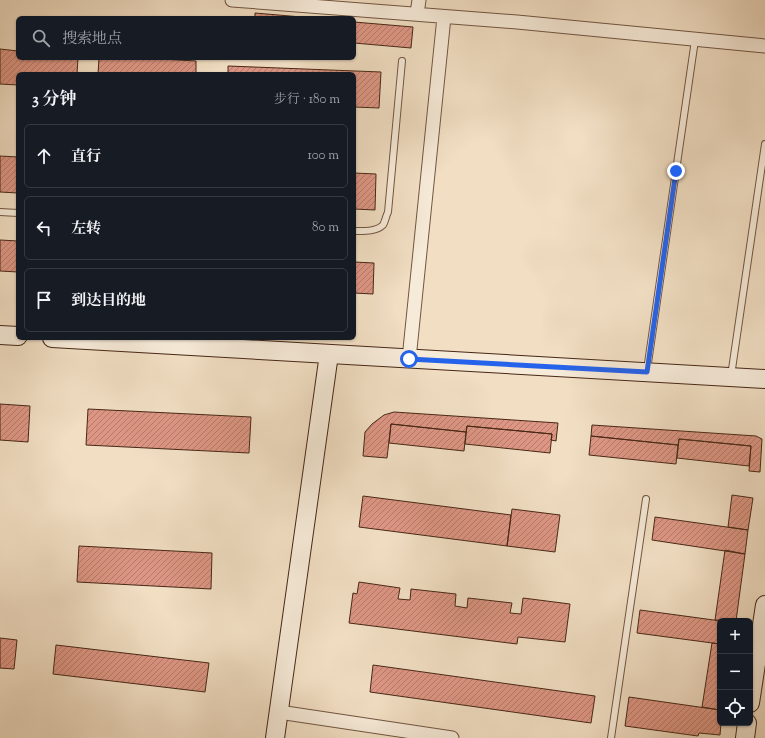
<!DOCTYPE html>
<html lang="zh">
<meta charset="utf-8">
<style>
:root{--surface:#171b24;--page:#20242c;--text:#f1f3f6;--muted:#9ea1a6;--line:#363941}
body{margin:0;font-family:"Sorts Mill Goudy","Noto Serif SC",serif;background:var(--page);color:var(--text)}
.controls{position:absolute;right:12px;bottom:12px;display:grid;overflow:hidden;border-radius:6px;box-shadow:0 1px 3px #0004}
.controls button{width:36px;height:36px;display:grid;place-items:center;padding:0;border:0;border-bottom:1px solid var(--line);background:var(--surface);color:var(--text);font:20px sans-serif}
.stop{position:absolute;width:12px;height:12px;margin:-9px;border:3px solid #2563eb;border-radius:50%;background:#fff}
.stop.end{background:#2563eb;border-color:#fff;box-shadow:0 1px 4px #0008}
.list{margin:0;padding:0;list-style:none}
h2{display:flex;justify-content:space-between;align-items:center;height:52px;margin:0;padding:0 16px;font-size:17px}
h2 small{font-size:13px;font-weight:400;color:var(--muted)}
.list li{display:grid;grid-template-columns:26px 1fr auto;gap:12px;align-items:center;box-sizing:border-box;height:64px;margin:0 8px 8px;padding:0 8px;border:1px solid var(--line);border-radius:6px}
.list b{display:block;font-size:15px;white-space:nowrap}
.list em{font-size:13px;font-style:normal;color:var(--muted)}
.icon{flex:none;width:22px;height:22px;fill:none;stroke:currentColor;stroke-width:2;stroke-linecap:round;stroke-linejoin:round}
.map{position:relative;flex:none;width:765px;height:738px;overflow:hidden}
.search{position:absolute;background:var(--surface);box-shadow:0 1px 3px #0004;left:16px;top:16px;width:340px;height:44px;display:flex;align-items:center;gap:10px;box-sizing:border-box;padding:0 14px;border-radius:6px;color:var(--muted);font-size:15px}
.panel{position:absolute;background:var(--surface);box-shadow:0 1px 3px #0004;left:16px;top:72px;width:340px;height:268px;border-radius:6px}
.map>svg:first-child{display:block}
.building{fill:url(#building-hatch);stroke:#472716}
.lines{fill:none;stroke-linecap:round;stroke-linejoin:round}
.lane-casing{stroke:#725541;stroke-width:8}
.street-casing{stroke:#725541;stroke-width:15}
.secondary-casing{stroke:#472716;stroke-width:20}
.lane{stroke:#f6ead8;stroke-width:6}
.street{stroke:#f6ead8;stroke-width:13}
.secondary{stroke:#f6ead8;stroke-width:18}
.route{stroke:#2563eb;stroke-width:5}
</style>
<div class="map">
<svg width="765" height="738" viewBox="0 0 765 738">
<defs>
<pattern id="building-hatch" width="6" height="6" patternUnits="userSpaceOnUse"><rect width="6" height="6" fill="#dd9684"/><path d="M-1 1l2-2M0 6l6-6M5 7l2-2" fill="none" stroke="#b57a6b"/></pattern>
</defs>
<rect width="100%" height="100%" fill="#f1dec3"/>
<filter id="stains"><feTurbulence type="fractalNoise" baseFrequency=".005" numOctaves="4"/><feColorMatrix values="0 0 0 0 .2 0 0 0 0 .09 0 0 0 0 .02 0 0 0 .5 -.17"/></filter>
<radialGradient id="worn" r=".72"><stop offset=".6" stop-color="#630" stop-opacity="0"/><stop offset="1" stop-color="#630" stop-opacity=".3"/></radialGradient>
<!-- building -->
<path class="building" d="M 255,13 L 313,18 L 255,18 Z
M 354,22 L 413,27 L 411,48 L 354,43 Z
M 0,49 L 18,51 L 18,58 L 78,58 L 77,74 L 18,74 L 18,85 L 0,84 Z
M 99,58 L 144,58 L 196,61 L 196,74 L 98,74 Z
M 228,66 L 381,72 L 379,108 L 354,107 L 354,74 L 228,74 Z
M 0,156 L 18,157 L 18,193 L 0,192 Z
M 354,173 L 376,174 L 375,210 L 354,209 Z
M 0,240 L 18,241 L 18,272 L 0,271 Z
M 354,262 L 374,263 L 373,294 L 354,293 Z
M 0,404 L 30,406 L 28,442 L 0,440 Z
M 88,409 L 251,417 L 249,453 L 86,445 Z
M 394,412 L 558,423 L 556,441 L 551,440 L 552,434 L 467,426 L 466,432 L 391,424 L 387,458 L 363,456 L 365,432 L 372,424 L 384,415 Z
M 391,424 L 466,432 L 464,451 L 389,443 Z
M 592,425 L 756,436 L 762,439 L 760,472 L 749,471 L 751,446 L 679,439 L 678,445 L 591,436 Z
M 467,426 L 552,434 L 550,453 L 465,444 Z
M 591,436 L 678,445 L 676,464 L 589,455 Z
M 679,439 L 751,446 L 749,466 L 677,458 Z
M 732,495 L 753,498 L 748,530 L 728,527 Z
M 363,496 L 511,515 L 507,546 L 359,527 Z
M 512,509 L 560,515 L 555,552 L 507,546 Z
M 655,517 L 748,530 L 745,554 L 652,540 Z
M 79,546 L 212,553 L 211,589 L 77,582 Z
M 725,550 L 745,554 L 736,621 L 715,620 Z
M 359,582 L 400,588 L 398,599 L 410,600 L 411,589 L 456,594 L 455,606 L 467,608 L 468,598 L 512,603 L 510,613 L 521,614 L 523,598 L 570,604 L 565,642 L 518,637 L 517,644 L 349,623 L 353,593 L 357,594 Z
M 640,610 L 721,621 L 720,644 L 637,633 Z
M 0,638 L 17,640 L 14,669 L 0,668 Z
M 712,643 L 720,644 L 720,710 L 702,707 Z
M 56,645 L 209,663 L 205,692 L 53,674 Z
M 373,665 L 595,696 L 591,723 L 370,692 Z
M 629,697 L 720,710 L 720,723 L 721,723 L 720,735 L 699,733 L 698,736 L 625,726 Z"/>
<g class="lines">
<!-- lane casing -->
<g class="lane-casing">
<path id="lane" d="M 0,212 L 18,213
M 354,231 C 363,231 376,232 383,225 C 385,222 386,216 388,212 L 402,61
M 647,370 L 695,40
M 731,376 L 765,144
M 611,738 L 646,499"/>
</g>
<!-- street casing -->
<g class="street-casing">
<path id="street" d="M 232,0 L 517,22 L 765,46
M 417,14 L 419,0
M 409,359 L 444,17
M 279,712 L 452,738"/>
</g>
<!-- secondary casing -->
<g class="secondary-casing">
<path id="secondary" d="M 0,335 L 18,336
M 52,338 L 765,379
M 750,703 L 765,605
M 275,738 L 329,354
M 745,738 L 747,723"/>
</g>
<!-- lane -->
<use href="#lane" class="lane"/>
<!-- street -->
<use href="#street" class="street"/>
<!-- secondary -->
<use href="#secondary" class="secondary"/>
</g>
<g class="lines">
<!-- route -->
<path class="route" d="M 409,359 L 647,372 L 676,171"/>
</g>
<rect width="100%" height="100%" filter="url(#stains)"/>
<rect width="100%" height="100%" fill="url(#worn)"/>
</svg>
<div class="controls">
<button>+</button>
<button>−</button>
<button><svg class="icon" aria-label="locate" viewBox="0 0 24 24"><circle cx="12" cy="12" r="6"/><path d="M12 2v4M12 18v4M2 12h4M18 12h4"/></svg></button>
</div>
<div class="stop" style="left:409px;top:359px"></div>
<div class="stop end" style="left:676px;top:171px"></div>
<div class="search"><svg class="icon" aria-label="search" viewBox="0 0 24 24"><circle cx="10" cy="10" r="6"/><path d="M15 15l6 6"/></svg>搜索地点</div>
<section class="panel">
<h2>3 分钟<small>步行 · 180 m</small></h2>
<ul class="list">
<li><svg class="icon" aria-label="ahead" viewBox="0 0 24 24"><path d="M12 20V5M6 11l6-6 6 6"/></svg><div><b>直行</b></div><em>100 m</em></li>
<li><svg class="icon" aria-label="left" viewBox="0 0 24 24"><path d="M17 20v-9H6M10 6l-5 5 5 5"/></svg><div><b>左转</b></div><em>80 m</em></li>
<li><svg class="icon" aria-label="arrive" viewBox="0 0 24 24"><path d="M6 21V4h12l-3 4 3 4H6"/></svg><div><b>到达目的地</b></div></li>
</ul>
</section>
</div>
